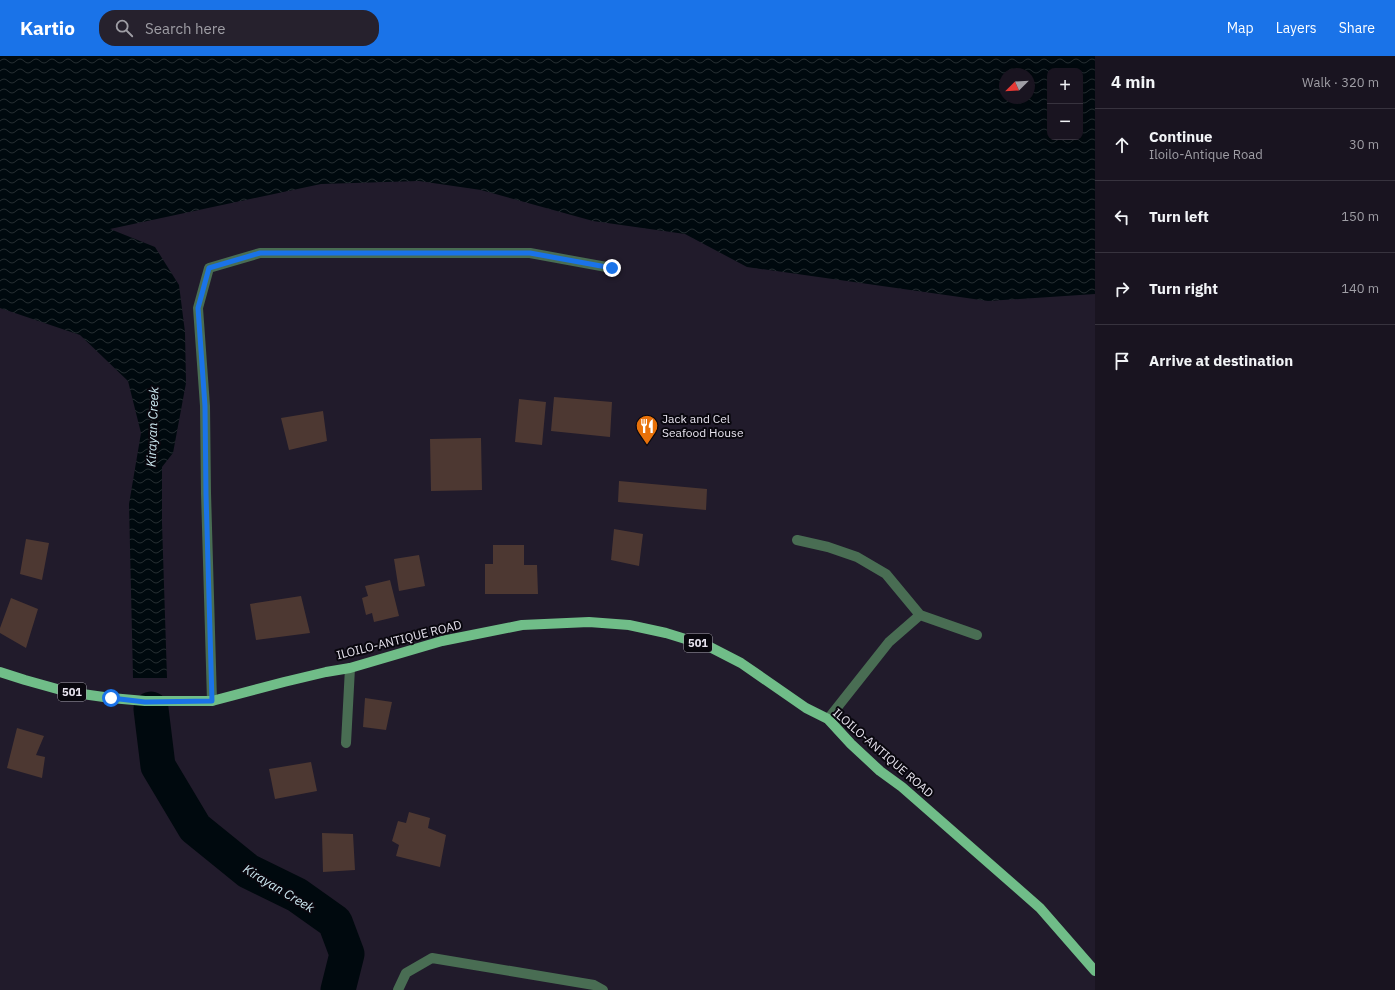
<!DOCTYPE html>
<meta charset="utf-8">
<style>
:root{--surface:#191420;--page:#26212d;--text:#f1f3f6;--muted:#9f9ea5;--line:#37333e;--accent:#1a73e8}
body{margin:0;font-family:"IBM Plex Sans",sans-serif;background:var(--page);color:var(--text)}
.controls{position:absolute;right:12px;top:12px;display:grid;overflow:hidden;border-radius:8px;box-shadow:0 2px 6px #0003}
.controls button{width:36px;height:36px;display:grid;place-items:center;padding:0;border:0;border-bottom:1px solid var(--line);background:var(--surface);color:var(--text);font:20px sans-serif}
.compass{position:absolute;left:999px;top:12px;width:36px;height:36px;border-radius:50%;background:var(--surface);box-shadow:0 2px 6px #0003;rotate:246deg}
.stop{position:absolute;width:12px;height:12px;margin:-9px;border:3px solid #1a73e8;border-radius:50%;background:#fff}
.stop.end{background:#1a73e8;border-color:#fff;box-shadow:0 1px 4px #0008}
.list{margin:0;padding:0;list-style:none}
h2{display:flex;justify-content:space-between;align-items:center;height:52px;margin:0;padding:0 16px;font-size:17px}
h2 small{font-size:13px;font-weight:400;color:var(--muted)}
.list li{display:grid;grid-template-columns:26px 1fr auto;gap:12px;align-items:center;box-sizing:border-box;height:72px;padding:0 16px;border-top:1px solid var(--line)}
.list b{display:block;font-size:15px;white-space:nowrap}
.list p{margin:0;font-size:13px;white-space:nowrap;color:var(--muted)}
.list em{font-size:13px;font-style:normal;color:var(--muted)}
.icon{flex:none;width:22px;height:22px;fill:none;stroke:currentColor;stroke-width:2;stroke-linecap:round;stroke-linejoin:round}
.map{position:relative;flex:none;width:1095px;height:934px;overflow:hidden}
header{display:flex;align-items:center;gap:24px;box-sizing:border-box;height:56px;padding:0 20px;background:var(--accent);color:#fff}
header strong{font-size:19px}
nav{display:flex;gap:22px;margin-inline-start:auto;font-size:14px}
.search{width:280px;height:36px;background:var(--page);display:flex;align-items:center;gap:10px;box-sizing:border-box;padding:0 14px;border-radius:16px;color:var(--muted);font-size:15px}
main{display:flex}
aside{flex:1;background:var(--surface)}
.map>svg:first-child{display:block}
.water{fill:url(#water-waves);fill-rule:evenodd}
.lines{fill:none;stroke-linecap:round;stroke-linejoin:round}
.river{stroke:#00090e;stroke-width:35}
.building{fill:#4d3832}
.lane{stroke:#496d53;stroke-width:10}
.street{stroke:#496d53;stroke-width:10}
.primary{stroke:#70bd88;stroke-width:10}
.route{stroke:#1a73e8;stroke-width:5}
.labels{text-anchor:middle;stroke-width:4;stroke-linejoin:round;paint-order:stroke}
.shield{fill:#09070e;stroke:#a4a1ab;stroke-width:1}
.shield-label{font-size:11px;font-weight:bold;fill:#e7e3ee}
.poi-label{font-size:12px;fill:#e7e3ee;stroke:#09070e;text-anchor:start}
.street-label{font-size:12px;fill:#e7e3ee;stroke:#09070e}
.water-label{font-size:13px;font-style:italic;fill:#cde9f2;stroke:#09070e}
</style>
<header>
<strong>Kartio</strong>
<div class="search"><svg class="icon" aria-label="search" viewBox="0 0 24 24"><circle cx="10" cy="10" r="6"/><path d="M15 15l6 6"/></svg>Search here</div>
<nav><a>Map</a><a>Layers</a><a>Share</a></nav>
</header>
<main>
<div class="map">
<svg width="1095" height="934" viewBox="0 0 1095 934">
<defs>
<pattern id="water-waves" width="16" height="10" patternUnits="userSpaceOnUse"><rect width="16" height="10" fill="#00090e"/><path d="M0 5q4-4 8 0t8 0" fill="none" stroke="#252d31"/></pattern>
</defs>
<rect width="100%" height="100%" fill="#211b2b"/>
<!-- water -->
<path class="water" d="M 0,0 L 1095,0 L 1095,238 L 988,245 L 747,211 L 685,178 L 593,165 L 481,134 L 419,125 L 321,128 L 110,173 L 155,191 L 179,229 L 185,276 L 186,327 L 173,397 L 162,411 L 162,467 L 167,622 L 133,622 L 129,448 L 141,377 L 128,325 L 80,279 L 0,252 ZM 1050,15 L 1080,15 L 1080,81 L 1050,81 ZM 1005,18 L 1029,18 L 1029,42 L 1005,42 Z"/>
<g class="lines">
<!-- river -->
<path class="river" d="M 151,653 L 158,710 L 195,772 L 248,815 L 297,839 L 335,866 L 347,898 L 338,934"/>
</g>
<!-- building -->
<path class="building" d="M 554,341 L 612,346 L 610,381 L 551,375 Z
M 519,343 L 546,346 L 542,389 L 515,386 Z
M 323,355 L 327,385 L 289,394 L 281,362 Z
M 481,382 L 482,434 L 431,435 L 430,383 Z
M 619,425 L 707,433 L 706,454 L 618,446 Z
M 614,473 L 643,478 L 639,510 L 611,504 Z
M 26,483 L 49,487 L 42,524 L 20,518 Z
M 493,489 L 524,489 L 524,509 L 537,509 L 538,538 L 485,538 L 485,508 L 493,508 Z
M 419,499 L 425,530 L 399,535 L 394,503 Z
M 390,524 L 399,560 L 374,566 L 372,557 L 366,559 L 362,542 L 368,540 L 365,530 Z
M 301,540 L 310,577 L 256,584 L 250,548 Z
M 11,542 L 38,553 L 26,592 L 0,577 L 0,572 Z
M 365,642 L 392,646 L 386,674 L 363,671 Z
M 17,672 L 44,680 L 36,699 L 45,701 L 42,722 L 7,712 Z
M 311,706 L 317,735 L 275,743 L 269,713 Z
M 409,756 L 430,762 L 428,772 L 446,779 L 440,811 L 396,800 L 399,789 L 392,785 L 398,765 L 406,767 Z
M 322,777 L 353,778 L 355,814 L 323,816 Z"/>
<g class="lines">
<!-- lane -->
<path class="lane" d="M 346,687 L 350,612"/>
<!-- street -->
<path class="street" d="M 797,484 L 828,491 L 857,501 L 886,518 L 920,559 L 889,586 L 828,663
M 920,559 L 977,579
M 212,645 L 206,437 L 205,350 L 198,252 L 209,212 L 260,197 L 530,197 L 612,212
M 398,934 L 406,917 L 432,902 L 594,929 L 603,934"/>
<!-- primary -->
<path class="primary" d="M 0,616 L 25,624 L 68,636 L 111,642 L 145,645 L 212,645 L 284,626 L 326,616 L 350,612 L 442,585 L 522,569 L 589,566 L 629,569 L 666,577 L 708,590 L 741,607 L 806,652 L 828,663 L 851,688 L 880,715 L 902,731 L 1040,852 L 1095,915"/>
</g>
<g class="lines">
<!-- route -->
<path class="route" d="M 111,642 L 145,646 L 212,645 L 206,438 L 205,350 L 198,252 L 209,212 L 260,197 L 530,197 L 612,212"/>
</g>
<!-- icons -->
<defs>
<g id="restaurant-pin" transform="scale(1.15)"><path d="M0 17L-7.5 6A9.5 9.5 0 1 1 7.5 6Z" fill="#e8710a" stroke="#09070e"/><path d="M-5-6h1v4h1v-4h1v4h1v-4h1v5L-1.5 .5V6h-2V.5L-5-1ZM5-6V6H3V1.5H1.5Q1.5-4 5-6Z" fill="#fff"/></g>
</defs>
<g fill-rule="evenodd">
<use href="#restaurant-pin" x="647" y="370"/>
</g>
<g class="labels">
<!-- shield labels -->
<g class="shield">
<rect x="684" y="578" width="28" height="18" rx="3"/>
<rect x="58" y="627" width="28" height="18" rx="3"/>
</g>
<g class="shield-label">
<text x="698" y="591">501</text>
<text x="72" y="640">501</text>
</g>
<!-- poi labels -->
<g class="poi-label">
<text x="662" y="367">Jack and Cel<tspan x="662" dy="14">Seafood House</tspan></text>
</g>
<!-- street labels -->
<g class="street-label">
<text transform="translate(399 584) rotate(-14)" y="4">ILOILO-ANTIQUE ROAD</text>
<text transform="translate(883 697) rotate(41)" y="4">ILOILO-ANTIQUE ROAD</text>
</g>
<!-- water labels -->
<g class="water-label">
<text transform="translate(152 371) rotate(-88)" y="5">Kirayan Creek</text>
<text transform="translate(279 832) rotate(31)" y="5">Kirayan Creek</text>
</g>
</g>
</svg>
<div class="controls">
<button>+</button>
<button>−</button>
</div>
<svg class="compass" viewBox="-18 -18 36 36"><path d="M0-13l5 13h-10z" fill="#e53935"/><path d="M0 13l5-13h-10z" fill="#9f9ea5"/></svg>
<div class="stop" style="left:111px;top:642px"></div>
<div class="stop end" style="left:612px;top:212px"></div>
</div>
<aside>
<h2>4 min<small>Walk · 320 m</small></h2>
<ul class="list">
<li><svg class="icon" aria-label="ahead" viewBox="0 0 24 24"><path d="M12 20V5M6 11l6-6 6 6"/></svg><div><b>Continue</b><p>Iloilo-Antique Road</p></div><em>30 m</em></li>
<li><svg class="icon" aria-label="left" viewBox="0 0 24 24"><path d="M17 20v-9H6M10 6l-5 5 5 5"/></svg><div><b>Turn left</b></div><em>150 m</em></li>
<li><svg class="icon" aria-label="right" viewBox="0 0 24 24"><path d="M7 20v-9h11M14 6l5 5-5 5"/></svg><div><b>Turn right</b></div><em>140 m</em></li>
<li><svg class="icon" aria-label="arrive" viewBox="0 0 24 24"><path d="M6 21V4h12l-3 4 3 4H6"/></svg><div><b>Arrive at destination</b></div></li>
</ul>
</aside>
</main>
